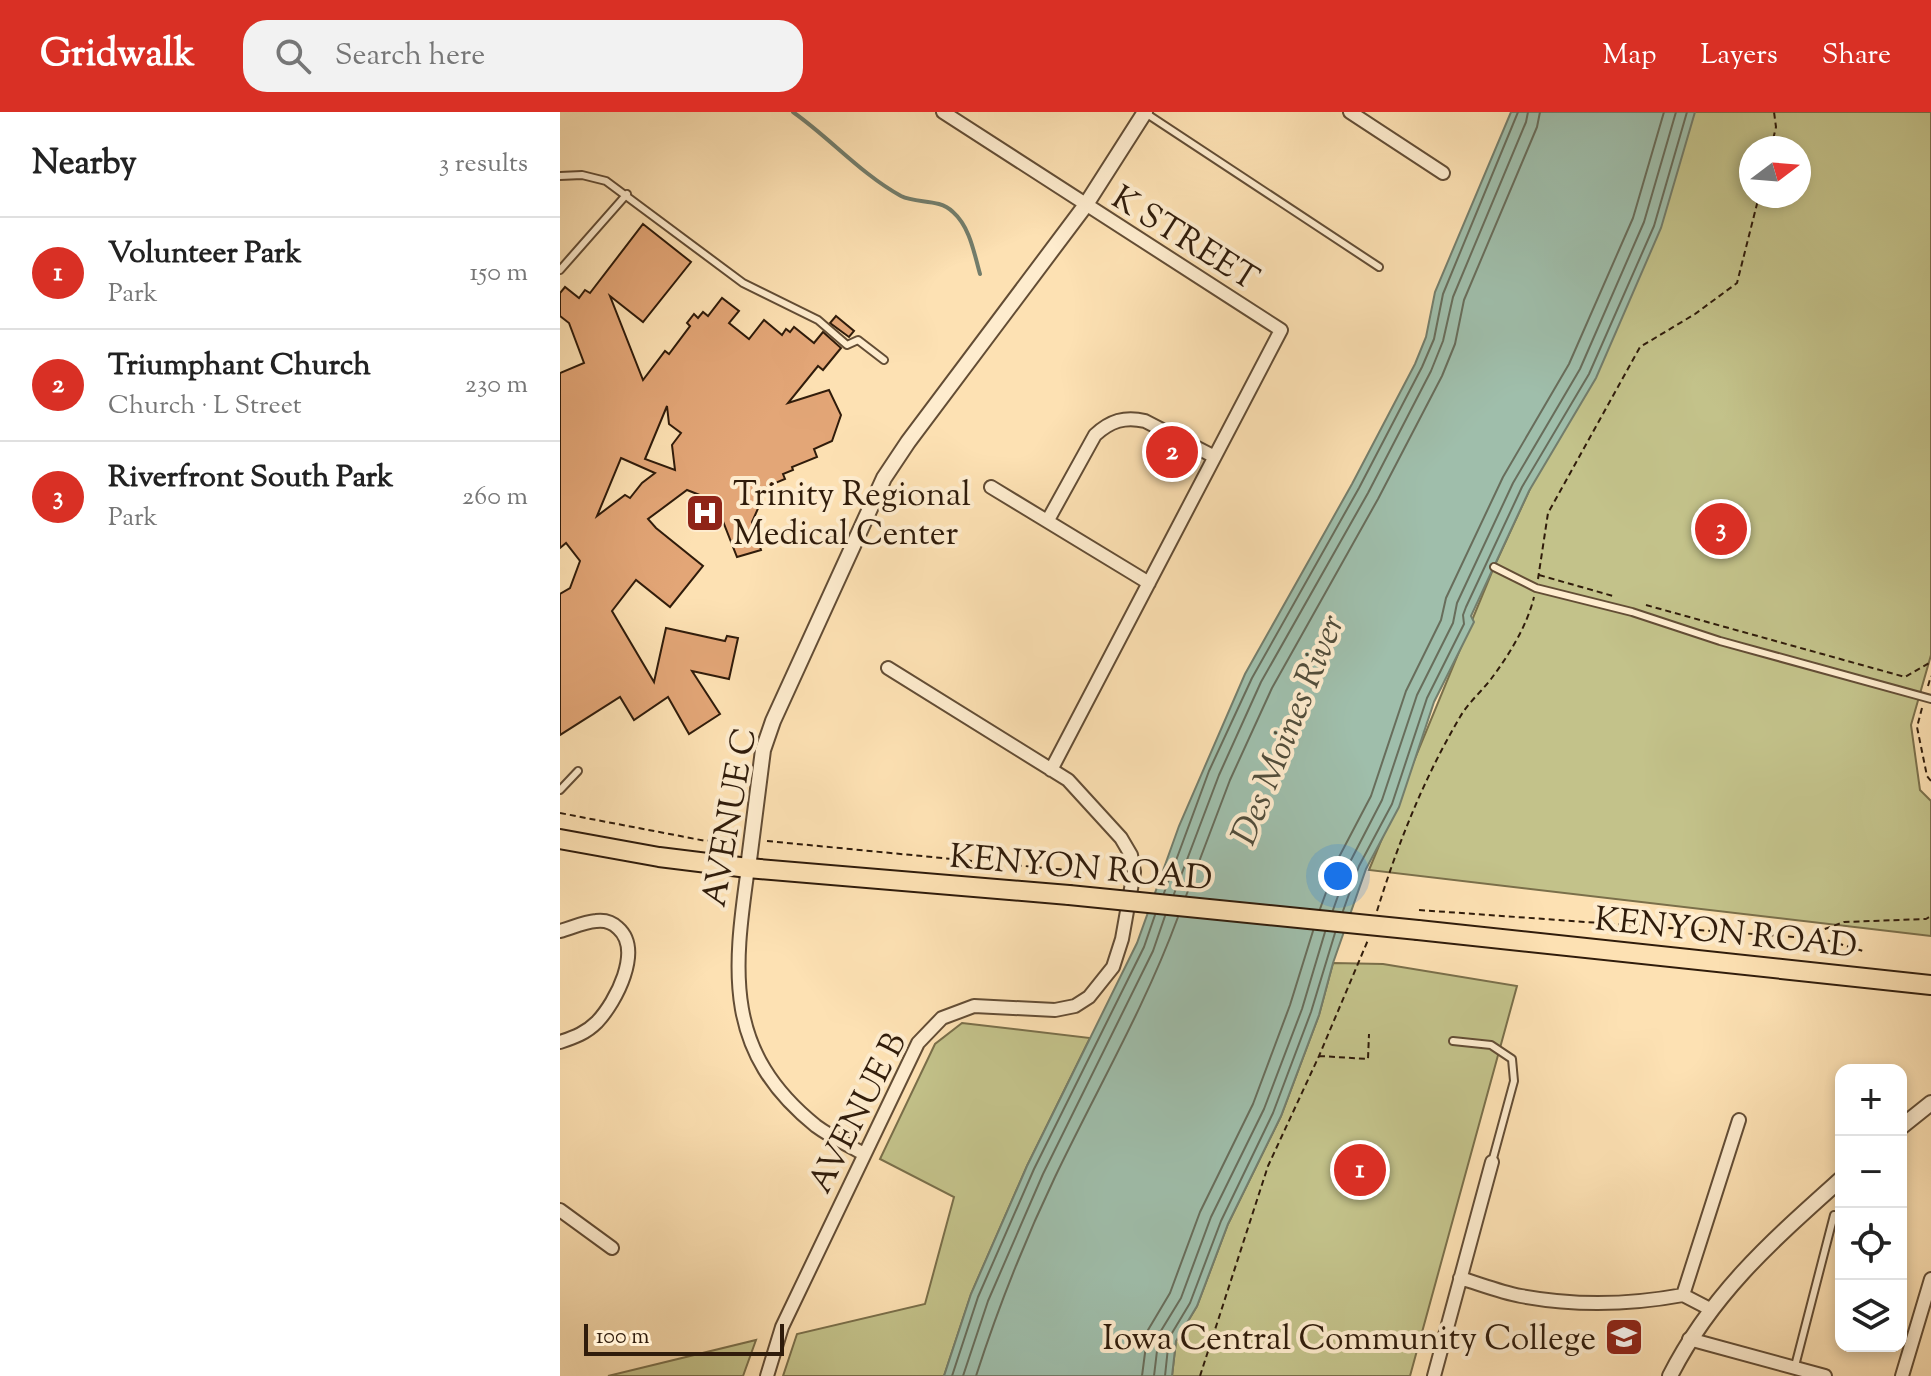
<!DOCTYPE html>
<meta charset="utf-8">
<style>
:root{--surface:#fff;--page:#f2f2f2;--text:#222;--muted:#767676;--line:#e0e0e0;--accent:#d93025}
body{margin:0;font-family:"Sorts Mill Goudy",serif;background:var(--page);color:var(--text)}
.controls{position:absolute;right:24px;bottom:24px;display:grid;overflow:hidden;border-radius:16px;box-shadow:0 4px 12px #0003}
.controls button{width:72px;height:72px;display:grid;place-items:center;padding:0;border:0;border-bottom:2px solid var(--line);background:var(--surface);color:var(--text);font:40px sans-serif}
.compass{position:absolute;left:1179px;top:24px;width:72px;height:72px;border-radius:50%;background:var(--surface);box-shadow:0 4px 12px #0003;rotate:74deg}
.scale{position:absolute;left:24px;bottom:20px;width:200px;box-sizing:border-box;padding-left:8px;border:4px solid #301c0b;border-top:0;font-size:22px;line-height:28px;white-space:nowrap;color:#301c0b;-webkit-text-stroke:6px #feecce;paint-order:stroke}
.you{position:absolute;left:778px;top:764px;width:28px;height:28px;margin:-20px;border:6px solid #fff;border-radius:50%;background:#1a73e8;box-shadow:0 0 0 12px #1a73e833}
.badge{display:grid;place-items:center;width:52px;height:52px;border-radius:50%;background:var(--accent);color:#fff;font-size:26px;font-weight:700}
.pin{position:absolute;translate:-50% -50%;border:4px solid #fff;box-shadow:0 2px 8px #0006}
.list{margin:0;padding:0;list-style:none}
h2{display:flex;justify-content:space-between;align-items:center;height:104px;margin:0;padding:0 32px;font-size:34px}
h2 small{font-size:26px;font-weight:400;color:var(--muted)}
.list li{display:grid;grid-template-columns:52px 1fr auto;gap:24px;align-items:center;box-sizing:border-box;height:112px;padding:0 32px;border-top:2px solid var(--line)}
.list b{display:block;font-size:30px;white-space:nowrap}
.list p{margin:0;font-size:26px;white-space:nowrap;color:var(--muted)}
.list em{font-size:26px;font-style:normal;color:var(--muted)}
.icon{flex:none;width:44px;height:44px;fill:none;stroke:currentColor;stroke-width:2;stroke-linecap:round;stroke-linejoin:round}
.map{position:relative;flex:none;width:1371px;height:1264px;overflow:hidden}
header{display:flex;align-items:center;gap:48px;box-sizing:border-box;height:112px;padding:0 40px;background:var(--accent);color:#fff}
header strong{font-size:38px}
nav{display:flex;gap:44px;margin-inline-start:auto;font-size:28px}
.search{width:560px;height:72px;background:var(--page);display:flex;align-items:center;gap:20px;box-sizing:border-box;padding:0 28px;border-radius:24px;color:var(--muted);font-size:30px}
main{display:flex}
aside{flex:1;background:var(--surface)}
.map>svg:first-child{display:block}
.green{fill:#c3c28a;stroke:#7a6f4a;stroke-width:2;fill-rule:evenodd}
.water{fill:#9fbeab;stroke:#737d6b;stroke-width:2}
.lines{fill:none;stroke-linecap:round;stroke-linejoin:round}
.shore{stroke:#686d5b;stroke-width:2}
.stream{stroke:#737d6b;stroke-width:4}
.building{fill:#e3a677;stroke:#301c0b;stroke-width:2;fill-rule:evenodd}
.service-casing{stroke:#634d35;stroke-width:10}
.minor-casing{stroke:#634d35;stroke-width:16}
.tertiary-casing{stroke:#634d35;stroke-width:18}
.primary-casing{stroke:#301c0b;stroke-width:22}
.path{stroke:#301c0b;stroke-width:2;stroke-dasharray:6 4;stroke-linecap:butt}
.service{stroke:#feecce;stroke-width:6}
.minor{stroke:#feecce;stroke-width:12}
.tertiary{stroke:#feecce;stroke-width:14}
.primary{stroke:#fde1b3;stroke-width:18}
.primary-bridge-casing{stroke:#301c0b;stroke-width:22;stroke-linecap:butt}
.primary-bridge{stroke:#fde1b3;stroke-width:18}
.labels{text-anchor:middle;stroke-width:8;stroke-linejoin:round;paint-order:stroke}
.street-label{font-size:34px;fill:#301c0b;stroke:#feecce}
.poi-label{font-size:34px;fill:#301c0b;stroke:#feecce;text-anchor:start}
.water-label{font-size:36px;font-style:italic;fill:#514d3b;stroke:#feecce}
</style>
<header>
<strong>Gridwalk</strong>
<div class="search"><svg class="icon" aria-label="search" viewBox="0 0 24 24"><circle cx="10" cy="10" r="6"/><path d="M15 15l6 6"/></svg>Search here</div>
<nav><a>Map</a><a>Layers</a><a>Share</a></nav>
</header>
<main>
<aside>
<h2>Nearby<small>3 results</small></h2>
<ul class="list">
<li><span class="badge">1</span><div><b>Volunteer Park</b><p>Park</p></div><em>150 m</em></li>
<li><span class="badge">2</span><div><b>Triumphant Church</b><p>Church · L Street</p></div><em>230 m</em></li>
<li><span class="badge">3</span><div><b>Riverfront South Park</b><p>Park</p></div><em>260 m</em></li>
</ul>
</aside>
<div class="map">
<svg width="1371" height="1264" viewBox="0 0 1371 1264">
<rect width="100%" height="100%" fill="#fde1b3"/>
<filter id="stains"><feTurbulence type="fractalNoise" baseFrequency=".0025" numOctaves="4"/><feColorMatrix values="0 0 0 0 .2 0 0 0 0 .09 0 0 0 0 .02 0 0 0 .5 -.17"/></filter>
<radialGradient id="worn" r=".72"><stop offset=".6" stop-color="#630" stop-opacity="0"/><stop offset="1" stop-color="#630" stop-opacity=".3"/></radialGradient>
<!-- green -->
<path class="green" d="M 1117,0 L 1371,0 L 1371,543 L 1351,613 L 1360,678 L 1371,689 L 1371,824 L 809,758 L 934,455 L 969,379 ZM 1191,36 L 1239,36 L 1239,84 L 1191,84 Z
M 773,851 L 823,852 L 957,874 L 850,1264 L 612,1264 L 616,1229 L 637,1194 L 668,1112 L 721,1004 L 759,903 Z
M 402,911 L 530,926 L 467,1054 L 411,1182 L 384,1264 L 223,1264 L 237,1222 L 365,1192 L 394,1085 L 320,1047 L 375,932 Z
M 196,1228 L 183,1264 L 48,1264 Z"/>
<!-- water -->
<path class="water" d="M 951,0 L 1135,0 L 1101,116 L 1036,266 L 969,379 L 911,504 L 914,510 L 874,590 L 839,695 L 806,757 L 773,851 L 759,903 L 721,1004 L 668,1112 L 637,1194 L 616,1229 L 612,1264 L 384,1264 L 411,1182 L 467,1054 L 577,831 L 619,714 L 685,562 L 792,372 L 855,252 L 866,225 L 875,180 Z"/>
<g class="lines">
<!-- shore -->
<path class="shore" d="M 604,781 L 649,659 L 692,566 L 799,376 L 862,255 L 874,227 L 883,182 L 958,0
M 614,782 L 659,663 L 701,570 L 808,381 L 871,259 L 883,229 L 893,185 L 966,10 L 968,0
M 626,784 L 670,668 L 712,576 L 818,387 L 882,264 L 895,232 L 904,188 L 977,15 L 980,0
M 760,797 L 779,745 L 811,684 L 846,579 L 881,508 L 886,486 L 943,365 L 1009,252 L 1073,106 L 1104,0
M 773,798 L 790,750 L 822,688 L 857,583 L 893,511 L 897,491 L 953,371 L 1020,257 L 1084,110 L 1116,0
M 783,799 L 799,754 L 832,692 L 867,586 L 904,512 L 903,503 L 906,495 L 962,375 L 1029,262 L 1094,114 L 1127,0
M 392,1264 L 418,1185 L 474,1057 L 584,835 L 595,803
M 403,1264 L 428,1189 L 483,1062 L 593,839 L 605,804
M 416,1264 C 438,1196 464,1130 495,1065 C 536,979 585,895 618,805
M 582,1264 L 588,1218 L 610,1181 L 640,1100 L 693,992 L 730,893 L 753,819
M 594,1264 L 599,1222 L 621,1186 L 651,1105 L 704,997 L 742,897 L 765,820
M 605,1264 L 609,1226 L 630,1191 L 661,1109 L 713,1001 L 751,900 L 775,821"/>
<!-- stream -->
<path class="stream" d="M 233,0 C 270,26 301,62 341,84 C 357,92 379,86 393,100 C 410,115 414,141 420,162"/>
</g>
<!-- building -->
<path class="building" d="M 83,112 L 131,150 L 83,210 L 50,184 L 83,268 L 105,239 L 109,242 L 130,214 L 127,211 L 134,202 L 138,206 L 143,200 L 148,204 L 162,186 L 179,199 L 169,211 L 189,227 L 204,208 L 222,223 L 226,217 L 230,220 L 234,215 L 254,231 L 263,220 L 281,236 L 263,258 L 258,254 L 228,291 L 269,278 L 281,303 L 272,329 L 254,337 L 257,345 L 232,355 L 233,358 L 223,362 L 225,367 L 208,374 L 192,410 L 201,438 L 177,445 L 155,389 L 127,378 L 88,407 L 96,416 L 143,454 L 110,495 L 76,468 L 52,499 L 94,570 L 106,516 L 165,529 L 167,524 L 178,526 L 169,567 L 132,559 L 160,602 L 129,622 L 108,585 L 74,608 L 60,585 L 0,623 L 0,482 L 10,476 L 20,449 L 6,431 L 0,436 L 0,261 L 24,251 L 9,211 L 0,204 L 0,181 L 5,175 L 19,186 L 25,178 L 30,181 ZM 107,294 L 109,312 L 121,321 L 112,333 L 115,358 L 85,347 ZM 61,346 L 95,361 L 82,371 L 70,386 L 65,383 L 37,404 Z
M 276,204 L 294,219 L 289,225 L 270,211 Z"/>
<g class="lines">
<!-- service casing -->
<g class="service-casing">
<path id="service" d="M 584,0 L 819,155
M 0,64 L 22,63 L 46,69 L 183,171 L 258,208 L 287,233 L 298,228 L 324,248
M 0,158 L 67,82
M 934,455 L 976,476 L 1072,500 L 1160,529 L 1371,587
M 0,678 L 18,659
M 893,929 L 931,933 L 952,947 L 954,969 L 932,1050
M 1235,1254 L 1274,1103"/>
</g>
<!-- minor casing -->
<g class="minor-casing">
<path id="minor" d="M 383,0 L 721,218 L 491,658
M 790,0 L 883,61
M 431,375 L 589,471
M 488,408 L 535,323 C 550,309 565,304 585,309 L 653,344
M 188,756 C 173,861 164,940 256,1014 C 271,1025 288,1033 304,1042
M 0,819 C 11,816 24,810 36,809 C 44,808 52,810 58,816 C 83,838 56,890 37,910 C 26,921 15,925 0,930
M 0,1098 L 52,1136
M 900,1166 C 920,1172 940,1180 961,1184 C 1015,1194 1069,1193 1123,1183
M 1123,1183 L 1179,1008
M 1123,1183 L 1150,1197
M 1129,1227 L 1265,1264
M 207,1264 L 222,1215 L 358,931 L 382,906 L 414,894 L 495,898 L 515,894 L 529,885 L 553,855 L 562,827 L 574,760 L 571,743 L 561,726 L 508,668 L 328,556
M 874,1264 L 932,1050
M 1342,1264 L 1371,1167"/>
</g>
<!-- tertiary casing -->
<g class="tertiary-casing">
<path id="tertiary" d="M 188,756 L 203,638 L 213,609 L 324,366 L 348,330 L 525,94 L 585,0
M 1341,1015 L 1371,991
M 1110,1264 C 1152,1181 1213,1128 1281,1067"/>
</g>
<!-- primary casing -->
<g class="primary-casing">
<path id="primary" d="M 0,727 L 99,745 L 188,756 L 509,783
M 858,818 L 1371,873"/>
</g>
<!-- path -->
<path class="path" d="M 1211,36 L 1216,15 L 1214,0
M 979,463 L 1053,484
M 978,467 L 988,401 L 1080,235 L 1135,202 L 1177,171 L 1199,84
M 1086,493 L 1345,565 L 1371,550
M 1368,574 L 1371,564
M 1362,596 L 1357,615 L 1367,664 L 1371,669
M 0,701 L 146,729 L 176,726
M 207,729 L 516,759
M 859,798 L 1263,827 L 1303,839
M 817,799 C 838,731 864,666 900,605 C 908,591 921,580 931,567 C 949,543 967,514 974,485
M 1263,825 L 1262,818 L 1284,810 L 1366,807 L 1371,804
M 759,944 L 808,947 L 809,922
M 640,1264 L 708,1054 L 759,944 L 808,828"/>
<!-- service -->
<use href="#service" class="service"/>
<!-- minor -->
<use href="#minor" class="minor"/>
<!-- tertiary -->
<use href="#tertiary" class="tertiary"/>
<!-- primary -->
<use href="#primary" class="primary"/>
<!-- primary-bridge casing -->
<g class="primary-bridge-casing">
<path id="primary-bridge" d="M 509,783 L 858,818"/>
</g>
<!-- primary-bridge -->
<use href="#primary-bridge" class="primary-bridge"/>
</g>
<!-- icons -->
<defs>
<g id="hospital-square" transform="scale(2)"><rect x="-9" y="-9" width="18" height="18" rx="4" fill="#8f2418" stroke="#feecce"/><path d="M-5-5h3v3.5h4V-5h3V5h-3V1.5h-4V5h-3Z" fill="#fff"/></g>
<g id="university-square" transform="scale(2)"><rect x="-9" y="-9" width="18" height="18" rx="4" fill="#8f2418" stroke="#feecce"/><path d="M0-5L7-2L0 1L-7-2ZM-4 1L0 2.5L4 1V4Q0 6-4 4Z" fill="#fff"/></g>
</defs>
<g fill-rule="evenodd">
<use href="#hospital-square" x="145" y="401"/>
<use href="#university-square" x="1064" y="1225"/>
</g>
<g class="labels">
<!-- street labels -->
<g class="street-label">
<text transform="translate(626 125) rotate(32)" y="12">K STREET</text>
<text transform="translate(168 705) rotate(-80)" y="12">AVENUE C</text>
<text transform="translate(521 754) rotate(5)" y="12">KENYON ROAD</text>
<text transform="translate(1166 819) rotate(6)" y="12">KENYON ROAD</text>
<text transform="translate(296 1000) rotate(-63)" y="12">AVENUE B</text>
</g>
<!-- poi labels -->
<g class="poi-label">
<text x="173" y="393">Trinity Regional<tspan x="173" dy="39">Medical Center</tspan></text>
<text x="1036" y="1237" text-anchor="end">Iowa Central Community College</text>
</g>
<!-- water labels -->
<g class="water-label">
<text transform="translate(726 617) rotate(-68)" y="13">Des Moines River</text>
</g>
</g>
<rect width="100%" height="100%" filter="url(#stains)"/>
<rect width="100%" height="100%" fill="url(#worn)"/>
</svg>
<div class="controls">
<button>+</button>
<button>−</button>
<button><svg class="icon" aria-label="locate" viewBox="0 0 24 24"><circle cx="12" cy="12" r="6"/><path d="M12 2v4M12 18v4M2 12h4M18 12h4"/></svg></button>
<button><svg class="icon" aria-label="layers" viewBox="0 0 24 24"><path d="M12 4l9 5-9 5-9-5zM3 14l9 5 9-5"/></svg></button>
</div>
<svg class="compass" viewBox="-18 -18 36 36"><path d="M0-13l5 13h-10z" fill="#e53935"/><path d="M0 13l5-13h-10z" fill="#767676"/></svg>
<div class="scale">100 m</div>
<div class="you"></div>
<div class="pin badge" style="left:800px;top:1058px">1</div>
<div class="pin badge" style="left:612px;top:340px">2</div>
<div class="pin badge" style="left:1161px;top:417px">3</div>
</div>
</main>
